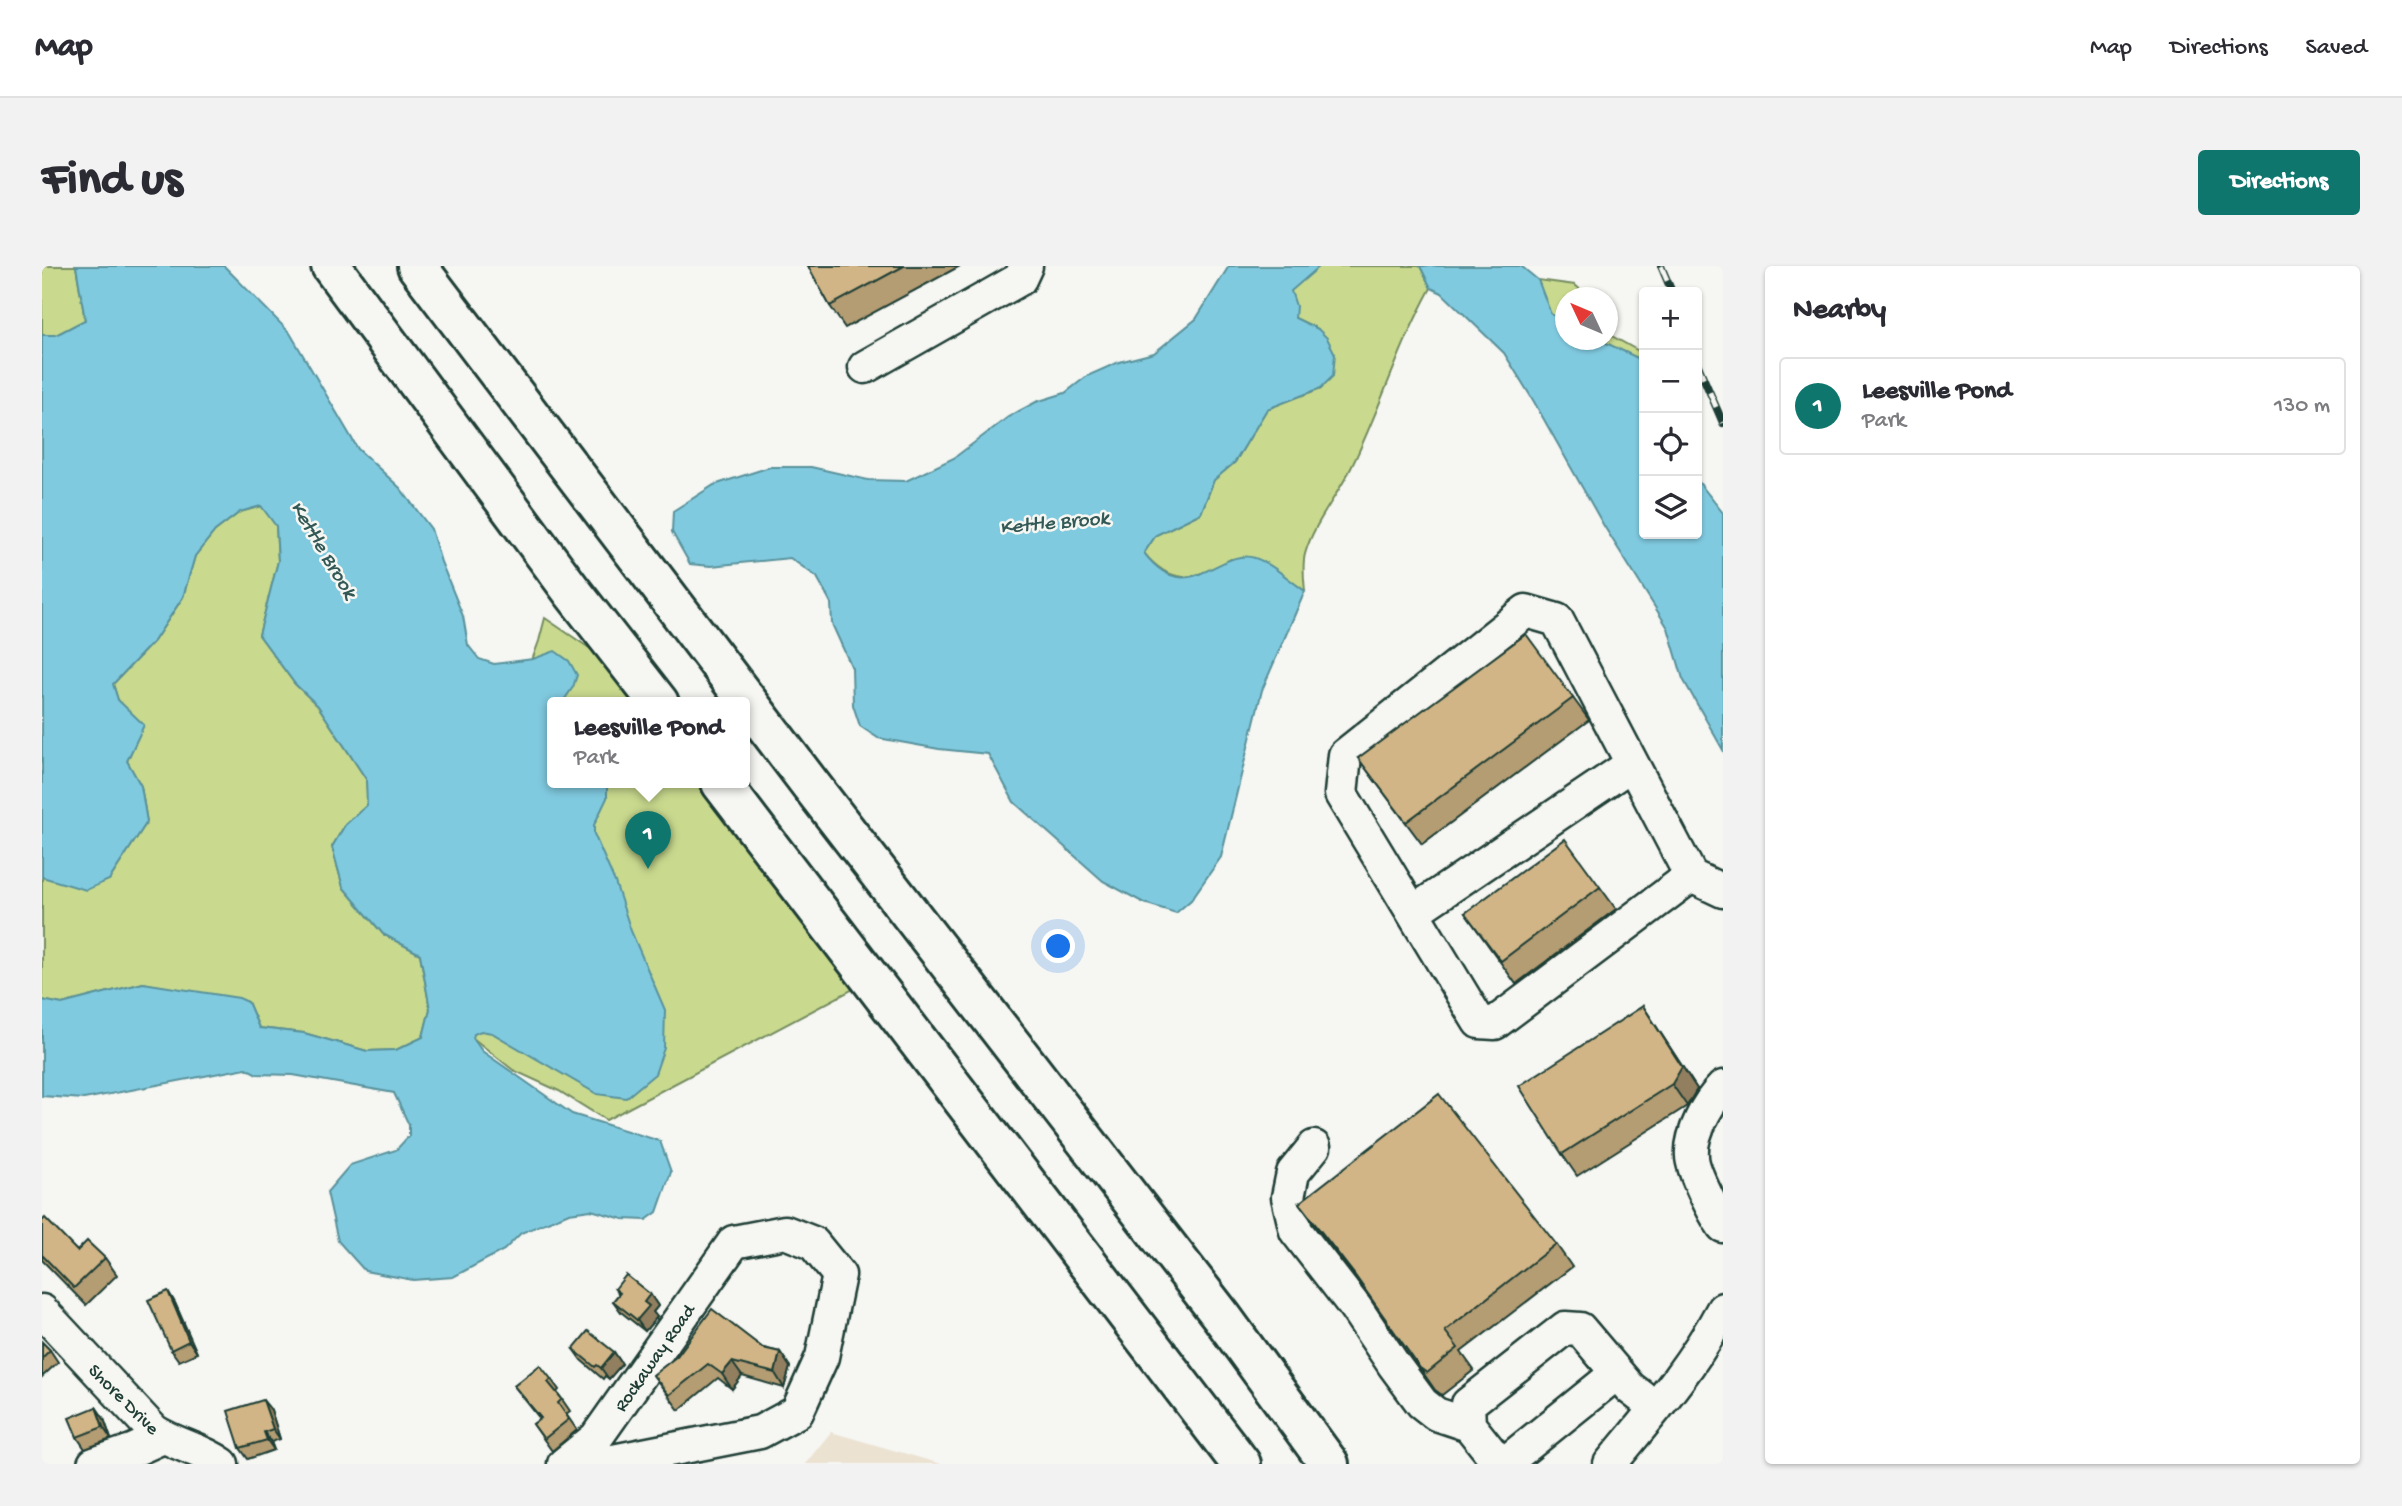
<!DOCTYPE html>
<meta charset="utf-8">
<style>
:root{--surface:#fff;--page:#f2f2f3;--text:#2b2b33;--muted:#7c7c81;--line:#e1e1e2;--accent:#0f766e}
body{margin:0;font-family:"Gochi Hand",sans-serif;background:var(--page);color:var(--text)}
.controls{position:absolute;right:21px;top:21px;display:grid;overflow:hidden;border-radius:7px;box-shadow:0 2px 5px #0004}
.controls button{width:63px;height:63px;display:grid;place-items:center;padding:0;border:0;border-bottom:2px solid var(--line);background:var(--surface);color:var(--text);font:35px sans-serif}
.compass{position:absolute;left:1513px;top:21px;width:63px;height:63px;border-radius:50%;background:var(--surface);box-shadow:0 2px 5px #0004;rotate:314deg}
.you{position:absolute;left:1017px;top:681px;width:24px;height:24px;margin:-18px;border:5px solid #fff;border-radius:50%;background:#1a73e8;box-shadow:0 0 0 10px #1a73e833}
.badge{display:grid;place-items:center;width:46px;height:46px;border-radius:50%;background:var(--accent);color:#fff;font-size:23px;font-weight:700}
.pin{position:absolute;translate:-50% -58px;filter:drop-shadow(0 2px 4px #0008)}
.pin::after{content:'';position:absolute;top:37px;width:24px;height:21px;background:inherit;clip-path:polygon(0 0,100% 0,50% 100%)}
.popup{position:absolute;left:505px;top:431px;width:203px;height:91px;box-sizing:border-box;display:grid;place-content:center;border-radius:7px;background:var(--surface);filter:drop-shadow(0 2px 5px #0005);font-size:23px;white-space:nowrap;color:var(--muted)}
.popup b{font-size:26px;color:var(--text)}
.popup::after{content:'';position:absolute;left:50%;top:100%;margin-left:-14px;border:14px solid transparent;border-top-color:var(--surface)}
.list{margin:0;padding:0;list-style:none}
h2{display:flex;justify-content:space-between;align-items:center;height:91px;margin:0;padding:0 28px;font-size:30px}
h2 small{font-size:23px;font-weight:400;color:var(--muted)}
.list li{display:grid;grid-template-columns:46px 1fr auto;gap:21px;align-items:center;box-sizing:border-box;height:98px;margin:0 14px 14px;padding:0 14px;border:2px solid var(--line);border-radius:7px}
.list b{display:block;font-size:26px;white-space:nowrap}
.list p{margin:0;font-size:23px;white-space:nowrap;color:var(--muted)}
.list em{font-size:23px;font-style:normal;color:var(--muted)}
.icon{flex:none;width:38px;height:38px;fill:none;stroke:currentColor;stroke-width:2;stroke-linecap:round;stroke-linejoin:round}
.map{position:relative;flex:none;width:1681px;height:1198px;overflow:hidden;border-radius:7px}
header{display:flex;align-items:center;gap:42px;box-sizing:border-box;height:98px;padding:0 35px;background:var(--surface);border-bottom:2px solid var(--line)}
header strong{font-size:33px}
nav{display:flex;gap:38px;margin-inline-start:auto;font-size:24px}
.intro{display:flex;align-items:center;justify-content:space-between;box-sizing:border-box;height:168px;padding:0 42px}
h1{margin:0;font-size:49px}
.button{padding:18px 32px;border-radius:7px;background:var(--accent);color:#fff;font-size:24px;font-weight:700}
main{display:flex;gap:42px;padding:0 42px}
aside{flex:1;background:var(--surface);border-radius:7px;box-shadow:0 2px 5px #0004}
.map>svg:first-child{display:block}
.built{fill:#ebe2d2}
.green{fill:#c9da8e;stroke:#748c61;stroke-width:2}
.water{fill:#80cae0;stroke:#59929b;stroke-width:2}
.lines{fill:none;stroke-linecap:round;stroke-linejoin:round}
.minor-casing{stroke:#1f3d34;stroke-width:37}
.highway-casing{stroke:#1f3d34;stroke-width:44}
.minor{stroke:#f6f6f2;stroke-width:32}
.highway{stroke:#f6f6f2;stroke-width:38}
.rail-casing{stroke:#1f3d34;stroke-width:8}
.rail{stroke:#f6f6f2;stroke-width:5;stroke-dasharray:16;stroke-linecap:butt}
.wall{fill:#b49c73;stroke:#1f3d34;stroke-width:2}
.shaded-wall{fill:#927f5e;stroke:#1f3d34;stroke-width:2}
.building{fill:#d1b586;stroke:#1f3d34;stroke-width:2}
.labels{text-anchor:middle;stroke-width:5;stroke-linejoin:round;paint-order:stroke}
.street-label{font-size:19px;fill:#1f3d34;stroke:#f6f6f2}
.water-label{font-size:21px;font-style:italic;fill:#325956;stroke:#f6f6f2}
</style>
<header>
<strong>Map</strong>
<nav><a>Map</a><a>Directions</a><a>Saved</a></nav>
</header>
<div class="intro"><h1>Find us</h1><a class="button">Directions</a></div>
<main>
<div class="map">
<svg width="1681" height="1198" viewBox="0 0 1681 1198">
<rect width="100%" height="100%" fill="#f6f6f2"/>
<filter id="ink" filterUnits="userSpaceOnUse"><feTurbulence type="fractalNoise" baseFrequency=".0143" numOctaves="2"/><feDisplacementMap in="SourceGraphic" scale="14" xChannelSelector="R" yChannelSelector="G"/><feConvolveMatrix kernelMatrix="1 2 1 2 8 2 1 2 1" color-interpolation-filters="sRGB"/></filter>
<g filter="url(#ink)">
<!-- built -->
<path class="built" d="M 789,1166 L 899,1198 L 763,1198 Z"/>
<!-- green -->
<path class="green" d="M 0,0 L 34,0 L 43,54 L 14,69 L 0,69 Z
M 1261,0 L 1378,0 L 1389,22 C 1358,78 1339,140 1311,198 C 1297,228 1272,256 1263,288 C 1260,299 1262,314 1263,325 L 1231,303 L 1189,293 C 1154,312 1131,323 1102,287 L 1114,269 L 1159,247 L 1172,214 L 1193,196 L 1225,143 L 1279,122 L 1276,63 L 1253,52 L 1238,36 Z
M 1496,14 L 1533,19 L 1547,31 L 1524,32 L 1524,74 L 1566,74 L 1566,68 L 1602,88 L 1602,204 L 1526,105 Z
M 220,240 L 234,260 L 236,295 L 217,369 L 253,418 L 276,440 L 324,513 L 326,539 L 303,559 L 290,581 L 301,621 L 341,668 L 378,688 L 388,743 L 381,771 L 354,784 L 325,785 L 262,767 L 217,762 L 206,736 L 101,717 L 20,738 L 0,734 L 0,611 L 67,614 L 105,556 L 99,520 L 85,495 L 101,459 L 76,434 L 71,418 L 112,375 L 141,331 L 153,290 L 173,265 L 198,246 Z
M 503,352 L 562,392 L 598,437 L 510,437 L 510,517 L 662,517 L 819,719 L 564,854 L 517,825 L 471,804 L 417,761 L 470,449 L 497,375 Z"/>
<!-- water -->
<path class="water" d="M 34,0 L 182,0 L 248,67 L 316,183 L 358,222 L 389,263 L 399,296 L 421,350 L 426,379 L 437,393 L 452,398 L 491,393 L 513,385 L 527,395 L 535,409 L 531,421 L 520,437 L 510,437 L 507,471 L 510,473 L 510,517 L 565,519 L 565,532 L 552,559 L 552,568 L 573,616 L 589,665 L 623,744 L 622,782 L 613,808 L 584,832 L 555,828 L 450,767 L 439,765 L 432,768 L 431,772 L 440,785 L 530,848 L 618,875 L 629,906 L 615,946 L 604,954 L 581,953 L 549,944 L 527,947 L 479,967 L 462,984 L 411,1011 L 371,1014 L 323,1005 L 296,975 L 285,926 L 308,899 L 354,884 L 367,870 L 367,859 L 352,827 L 251,809 L 215,808 L 204,802 L 42,833 L 0,830 L 0,734 L 20,738 L 101,717 L 197,732 L 206,736 L 217,762 L 262,767 L 325,785 L 354,784 L 381,771 L 388,743 L 378,688 L 341,668 L 301,621 L 290,581 L 303,559 L 325,539 L 324,513 L 276,440 L 253,418 L 217,369 L 236,295 L 234,260 L 219,240 L 198,246 L 173,265 L 153,290 L 141,331 L 112,375 L 71,418 L 76,434 L 102,459 L 85,495 L 99,520 L 105,556 L 67,614 L 44,624 L 0,611 L 0,69 L 14,69 L 43,54 Z
M 1187,0 L 1278,0 L 1249,25 L 1254,40 L 1253,52 L 1276,63 L 1285,72 L 1293,88 L 1291,110 L 1279,122 L 1225,143 L 1193,196 L 1172,214 L 1159,247 L 1114,269 L 1102,287 C 1146,345 1177,280 1213,292 C 1231,298 1248,315 1263,325 L 1220,424 L 1179,591 L 1149,634 L 1134,647 L 1102,637 L 1061,615 L 972,536 L 946,488 L 897,483 L 836,472 L 818,460 L 811,439 L 810,402 L 790,358 L 789,337 L 775,311 L 748,292 L 669,300 L 648,298 L 630,266 L 631,245 L 672,219 L 728,201 L 769,201 L 826,214 L 864,215 L 912,192 L 966,151 L 994,136 L 1023,127 L 1045,110 L 1077,96 L 1112,87 L 1154,53 Z
M 1378,0 L 1479,0 L 1496,14 L 1509,48 L 1523,56 L 1524,74 L 1558,74 L 1602,95 L 1602,268 L 1655,268 L 1655,214 L 1681,247 L 1681,484 L 1641,413 L 1626,362 L 1562,260 L 1491,134 L 1462,87 L 1400,27 L 1389,22 Z"/>
<g class="lines">
<!-- minor casing -->
<g class="minor-casing">
<path id="minor" d="M 823,101 L 978,13 L 984,0
M 1649,610 L 1453,757 L 1437,756 L 1299,528 L 1303,489 L 1484,345 L 1515,354 L 1649,610 L 1681,625
M 1371,646 L 1590,498
M 1681,821 C 1666,836 1648,868 1650,890 C 1650,904 1672,947 1681,960
M 1272,881 L 1251,907 L 1246,931 L 1254,965 L 1313,1041 L 1352,1099 L 1380,1137 L 1394,1148 L 1427,1159
M 0,1045 L 112,1165 C 134,1179 159,1183 180,1198
M 52,1198 L 90,1185 L 121,1171
M 522,1198 L 554,1172 L 692,976 L 743,966 L 771,977 L 797,1009 L 780,1091 L 755,1146 L 718,1166 L 556,1198
M 1458,1198 L 1427,1159 L 1426,1138 L 1523,1062 L 1538,1063 L 1588,1122 L 1614,1142
M 1462,1198 L 1575,1107
M 1568,1198 C 1609,1148 1651,1100 1681,1043"/>
</g>
<!-- highway casing -->
<g class="highway-casing">
<path id="highway" d="M 289,0 L 529,324 L 617,437
M 375,0 L 768,518 L 1180,1051 L 1287,1198
M 679,517 L 1199,1198"/>
</g>
<!-- minor -->
<use href="#minor" class="minor"/>
<!-- highway -->
<use href="#highway" class="highway"/>
<!-- rail casing -->
<g class="rail-casing">
<path id="rail" d="M 1619,0 L 1630,26
M 1655,97 L 1681,157"/>
</g>
<!-- rail -->
<use href="#rail" class="rail"/>
</g>
<!-- wall -->
<path class="wall" d="M 766,0 L 918,0 L 803,62 L 788,40 Z
M 1531,432 L 1547,454 L 1380,578 L 1316,492 Z
M 1558,621 L 1574,643 L 1474,718 L 1423,647 Z
M 1601,740 L 1655,823 L 1645,840 L 1535,910 L 1520,888 Z
M 1257,937 L 1514,978 L 1530,1001 L 1419,1086 L 1432,1104 L 1400,1129 L 1393,1124 L 1327,1029 L 1273,959 Z
M 0,955 L 35,985 L 63,992 L 75,1009 L 44,1039 L 0,994 Z
M 573,1023 L 608,1028 L 616,1040 L 611,1046 L 615,1051 L 603,1065 L 579,1046 L 571,1035 L 577,1028 Z
M 126,1025 L 133,1037 L 155,1087 L 137,1095 L 129,1084 Z
M 0,1076 L 8,1084 L 16,1096 L 0,1111 Z
M 721,1082 L 738,1086 L 748,1101 L 742,1122 L 700,1110 L 690,1123 L 676,1112 L 637,1144 L 611,1109 Z
M 531,1083 L 572,1086 L 580,1098 L 567,1113 L 563,1110 L 561,1113 L 539,1094 Z
M 509,1113 L 517,1124 L 515,1126 L 528,1145 L 524,1148 L 535,1164 L 510,1185 L 491,1158 L 498,1153 L 472,1120 Z
M 54,1141 L 62,1153 L 69,1173 L 43,1183 L 35,1171 Z
M 229,1144 L 238,1173 L 229,1176 L 232,1184 L 206,1193 L 198,1182 Z"/>
<!-- shaded-wall -->
<path class="shaded-wall" d="M 1601,740 L 1655,823 L 1645,840 L 1630,818 Z
M 126,1025 L 133,1037 L 155,1087 L 147,1075 Z
M 608,1028 L 616,1040 L 611,1046 L 615,1051 L 603,1065 L 595,1054 L 602,1036 Z
M 572,1086 L 580,1098 L 567,1113 L 559,1102 Z
M 738,1086 L 748,1101 L 742,1122 L 733,1107 Z
M 690,1096 L 700,1110 L 690,1123 L 680,1108 Z
M 221,1134 L 229,1144 L 238,1173 L 231,1163 Z
M 54,1141 L 62,1153 L 69,1173 L 61,1161 Z
M 222,1166 L 229,1176 L 232,1184 L 225,1174 Z"/>
<!-- building -->
<path class="building" d="M 766,0 L 862,0 L 788,40 Z
M 1484,368 L 1531,432 L 1364,556 L 1316,492 Z
M 1523,573 L 1558,621 L 1459,695 L 1423,647 Z
M 1601,740 L 1640,801 L 1630,818 L 1520,888 L 1477,820 Z
M 1397,828 L 1514,978 L 1403,1065 L 1416,1082 L 1385,1107 L 1378,1102 L 1312,1008 L 1257,937 Z
M 3,952 L 35,985 L 45,975 L 63,992 L 32,1022 L 0,989 L 0,955 Z
M 584,1009 L 608,1028 L 602,1036 L 607,1040 L 595,1054 L 571,1035 L 578,1027 L 573,1023 Z
M 126,1025 L 147,1075 L 129,1084 L 106,1034 Z
M 670,1043 L 721,1082 L 738,1086 L 733,1107 L 690,1096 L 680,1108 L 666,1098 L 627,1129 L 611,1109 L 635,1090 Z
M 546,1065 L 572,1086 L 559,1102 L 555,1099 L 553,1101 L 531,1083 Z
M 0,1076 L 8,1084 L 0,1092 Z
M 498,1099 L 509,1113 L 506,1116 L 520,1133 L 516,1137 L 527,1153 L 502,1173 L 491,1158 L 499,1152 L 472,1120 Z
M 221,1134 L 231,1163 L 222,1166 L 225,1174 L 198,1182 L 186,1145 Z
M 54,1141 L 61,1161 L 35,1171 L 27,1152 Z"/>
</g>
<g class="labels">
<!-- street labels -->
<g class="street-label">
<text transform="translate(611 1091) rotate(-55)" y="7">Rockaway Road</text>
<text transform="translate(83 1132) rotate(45)" y="7">Shore Drive</text>
</g>
<!-- water labels -->
<g class="water-label">
<text transform="translate(1012 255) rotate(-5)" y="7">Kettle Brook</text>
<text transform="translate(283 283) rotate(59)" y="7">Kettle Brook</text>
</g>
</g>
</svg>
<div class="controls">
<button>+</button>
<button>−</button>
<button><svg class="icon" aria-label="locate" viewBox="0 0 24 24"><circle cx="12" cy="12" r="6"/><path d="M12 2v4M12 18v4M2 12h4M18 12h4"/></svg></button>
<button><svg class="icon" aria-label="layers" viewBox="0 0 24 24"><path d="M12 4l9 5-9 5-9-5zM3 14l9 5 9-5"/></svg></button>
</div>
<svg class="compass" viewBox="-18 -18 36 36"><path d="M0-13l5 13h-10z" fill="#e53935"/><path d="M0 13l5-13h-10z" fill="#7c7c81"/></svg>
<div class="you"></div>
<div class="pin badge" style="left:606px;top:603px">1</div>
<div class="popup"><b>Leesville Pond</b>Park</div>
</div>
<aside>
<h2>Nearby<small></small></h2>
<ul class="list">
<li><span class="badge">1</span><div><b>Leesville Pond</b><p>Park</p></div><em>130 m</em></li>
</ul>
</aside>
</main>
